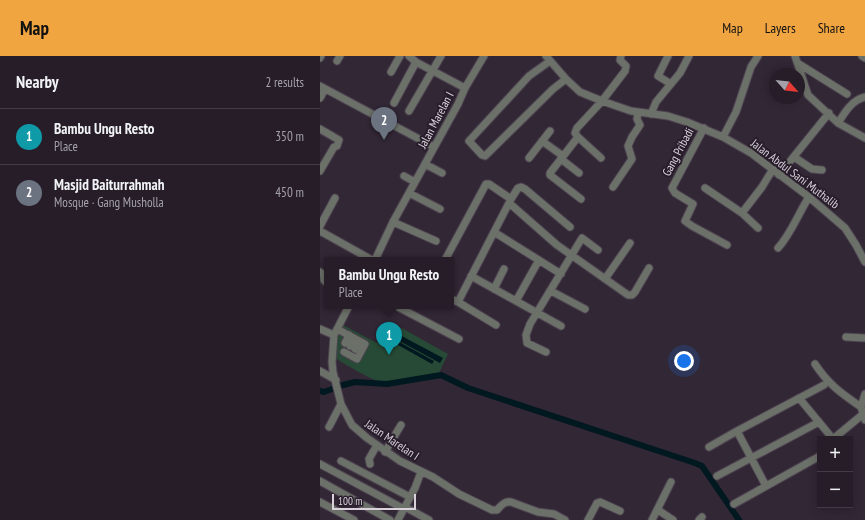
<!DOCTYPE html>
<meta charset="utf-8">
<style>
:root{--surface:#261d28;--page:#322a34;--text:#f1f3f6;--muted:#a4a2a8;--line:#423b45;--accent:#f1a540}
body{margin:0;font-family:"PT Sans Narrow",sans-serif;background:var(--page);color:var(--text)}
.controls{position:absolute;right:12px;bottom:12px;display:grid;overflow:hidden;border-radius:0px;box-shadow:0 2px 10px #0003}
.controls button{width:36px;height:36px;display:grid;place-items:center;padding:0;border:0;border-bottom:1px solid var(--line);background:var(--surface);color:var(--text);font:20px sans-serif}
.compass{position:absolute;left:449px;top:12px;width:36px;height:36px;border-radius:50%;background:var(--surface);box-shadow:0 2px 10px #0003;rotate:117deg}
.scale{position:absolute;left:12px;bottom:10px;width:84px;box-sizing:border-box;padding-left:4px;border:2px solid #d9d2db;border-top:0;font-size:11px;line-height:14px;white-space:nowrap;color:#d9d2db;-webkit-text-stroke:3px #281e2b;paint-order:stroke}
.you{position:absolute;left:364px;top:305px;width:14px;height:14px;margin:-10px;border:3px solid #fff;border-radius:50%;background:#1a73e8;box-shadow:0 0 0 6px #1a73e833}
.badge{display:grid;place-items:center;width:26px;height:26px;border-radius:50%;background:var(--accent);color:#fff;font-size:13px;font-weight:700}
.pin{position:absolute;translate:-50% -33px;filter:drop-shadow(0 1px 2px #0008)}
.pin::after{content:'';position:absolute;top:21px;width:14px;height:12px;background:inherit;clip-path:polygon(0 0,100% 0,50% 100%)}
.popup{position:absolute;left:4px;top:201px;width:130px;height:52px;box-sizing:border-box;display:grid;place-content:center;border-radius:0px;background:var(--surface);filter:drop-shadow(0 1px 3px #0005);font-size:13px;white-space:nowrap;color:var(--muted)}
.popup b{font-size:15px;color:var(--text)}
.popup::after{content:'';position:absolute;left:50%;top:100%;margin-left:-8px;border:8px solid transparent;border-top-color:var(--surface)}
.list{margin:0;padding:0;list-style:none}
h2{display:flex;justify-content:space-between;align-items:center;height:52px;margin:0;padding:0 16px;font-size:17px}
h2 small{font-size:13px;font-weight:400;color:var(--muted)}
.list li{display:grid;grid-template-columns:26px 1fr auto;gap:12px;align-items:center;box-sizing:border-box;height:56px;padding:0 16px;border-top:1px solid var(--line)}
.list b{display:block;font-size:15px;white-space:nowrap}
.list p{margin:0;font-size:13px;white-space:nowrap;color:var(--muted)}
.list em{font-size:13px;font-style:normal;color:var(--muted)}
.map{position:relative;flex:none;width:545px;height:464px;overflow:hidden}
header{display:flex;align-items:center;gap:24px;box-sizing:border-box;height:56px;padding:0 20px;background:var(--accent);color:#111}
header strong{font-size:19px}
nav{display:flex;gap:22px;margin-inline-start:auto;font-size:14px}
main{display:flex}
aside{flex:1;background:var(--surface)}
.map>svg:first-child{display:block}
.green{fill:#274a36}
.water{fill:#00181f}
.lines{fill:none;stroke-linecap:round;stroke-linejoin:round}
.canal{stroke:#00181f;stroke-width:6}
.minor-casing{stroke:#4d4250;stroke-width:9}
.minor{stroke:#6b7068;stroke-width:7}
.labels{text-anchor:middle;stroke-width:4;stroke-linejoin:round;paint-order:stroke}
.street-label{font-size:12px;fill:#d9d2db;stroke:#281e2b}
</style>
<header>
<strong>Map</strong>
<nav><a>Map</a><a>Layers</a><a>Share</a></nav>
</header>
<main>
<aside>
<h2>Nearby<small>2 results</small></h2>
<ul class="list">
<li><span class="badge" style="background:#0f9aa8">1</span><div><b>Bambu Ungu Resto</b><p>Place</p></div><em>350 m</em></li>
<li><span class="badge" style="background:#6b7280">2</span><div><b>Masjid Baiturrahmah</b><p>Mosque · Gang Musholla</p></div><em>450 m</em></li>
</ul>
</aside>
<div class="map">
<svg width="545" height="464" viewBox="0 0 545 464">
<rect width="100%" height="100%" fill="#322735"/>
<!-- green -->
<path class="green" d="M 69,265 L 128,298 L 118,319 C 107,322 74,329 65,327 C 49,324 26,308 11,300 L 14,288 L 23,269 L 57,287 Z"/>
<!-- water -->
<path class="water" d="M 76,277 L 123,302 L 120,307 L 74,282 Z
M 72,282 L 114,305 L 112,308 L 71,285 Z"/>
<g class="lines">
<!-- canal -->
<path class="canal" d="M 0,335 L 4,336 L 23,329 L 35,326 L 67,328 L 121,319 L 148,332 L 375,407 L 382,410 L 419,464"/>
<!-- minor casing -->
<g class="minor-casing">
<path id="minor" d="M 89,0 L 96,6 L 145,32
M 226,0 L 246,23 L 260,36 L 282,45 L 311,55 L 348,60 L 367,66 L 403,81 L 431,97 L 489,141 L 525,172 L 536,189 L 545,206
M 348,0 L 338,20 L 351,28
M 475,0 L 488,39 L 518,67 L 545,82
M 542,0 L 545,2
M 0,2 L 1,0
M 17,5 L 20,0
M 230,5 L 209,20 L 149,85 L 162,99 L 165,100 L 233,33 L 246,23
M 479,8 L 527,38
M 71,16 L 80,0
M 0,30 L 114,91
M 0,42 L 5,33
M 74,47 L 96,6
M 89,55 L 121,0
M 331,58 L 336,46 L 360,17 L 369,0
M 518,67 C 525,56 532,44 545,41
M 384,72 L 352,132 L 355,137 L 373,148 L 365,165 L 372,170 L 407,189
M 0,73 L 19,84 L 17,90 L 14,91 L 0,115
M 258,81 L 281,102
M 403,81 L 416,56 L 431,11 L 438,0
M 222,85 L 243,100
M 474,101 L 492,113 L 502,114
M 209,102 L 230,75
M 241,103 L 259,117
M 105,108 L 122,117
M 459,119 L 509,57
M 84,120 L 95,126
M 293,131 L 312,103 L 308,90 L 312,81 L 320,69 L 317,63 L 318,57
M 385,132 L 422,157 L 442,131 L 453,113
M 89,137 L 120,153
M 261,143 L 230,119 L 230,117 L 258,81 L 255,77 L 257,72 L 282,45 L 305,15 L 306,10 L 300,4 L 301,0
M 189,147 L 237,189 L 308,239 L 312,239 L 315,236 L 329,212
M 422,157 L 438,172
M 73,166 L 116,185
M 0,170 L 15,142
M 0,175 L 52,204
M 174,176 L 241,218
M 458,192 C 471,178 478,158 489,141
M 55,204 L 73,166 L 138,48 L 145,32 L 164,0
M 125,204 L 166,128 L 169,128 L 191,143
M 0,216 L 4,219 L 4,224 L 7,227
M 151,220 L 241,270
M 285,223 L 310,187
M 174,233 L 184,213
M 231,235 L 265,253
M 131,243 L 138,246 L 176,269
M 196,245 L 219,204
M 138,246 L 191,143 L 198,132 L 201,131 L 205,133 L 250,171
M 29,250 L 14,279 L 12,306 L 13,316 L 21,348 L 32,369 L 47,382 L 80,405 L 113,421 L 139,438 L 172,454 L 177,454 C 181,450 184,445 191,446 L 218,456 L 234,458 L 245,464
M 76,250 L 139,283
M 0,273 L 14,279
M 17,273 L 45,288 L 37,303 L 24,296
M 526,281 L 545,282
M 25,287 L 29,279
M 30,290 L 34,282
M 35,293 L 39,285
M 226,296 L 207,287 L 206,279 L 210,268 L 262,182 L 278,194
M 495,308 C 508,328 521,337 541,351
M 0,315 L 16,324
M 545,338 L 541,351 L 545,364
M 479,342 L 513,383 L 542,359
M 9,371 L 21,348
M 389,391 L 417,375
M 65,396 L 81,369
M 21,405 L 90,441
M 0,408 L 84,453
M 50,408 L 49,403 L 57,389
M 397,420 L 499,366
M 0,425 L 70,464
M 446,430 L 417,375 L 504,329
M 0,446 L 34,464
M 414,448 L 500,400
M 85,451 L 109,464
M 338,454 L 353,464
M 78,464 L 95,432 L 101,416
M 268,464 L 277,447 L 280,446 L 300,455
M 332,464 L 351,426
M 379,464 L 382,461"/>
</g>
<!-- minor -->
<use href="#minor" class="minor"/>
</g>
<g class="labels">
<!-- street labels -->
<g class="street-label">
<text transform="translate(116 64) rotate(-62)" y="4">Jalan Marelan I</text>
<text transform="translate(358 96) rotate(-62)" y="4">Gang Pribadi</text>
<text transform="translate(475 118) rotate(37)" y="4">Jalan Abdul Sani Muthalib</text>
<text transform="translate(72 384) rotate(34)" y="4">Jalan Marelan I</text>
</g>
</g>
</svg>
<div class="controls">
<button>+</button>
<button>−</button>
</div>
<svg class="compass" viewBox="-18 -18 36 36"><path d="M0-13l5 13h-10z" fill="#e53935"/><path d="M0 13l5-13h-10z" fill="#a4a2a8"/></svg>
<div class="scale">100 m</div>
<div class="you"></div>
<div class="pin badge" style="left:69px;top:299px;background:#0f9aa8">1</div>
<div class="popup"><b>Bambu Ungu Resto</b>Place</div>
<div class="pin badge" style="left:64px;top:84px;background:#6b7280">2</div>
</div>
</main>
